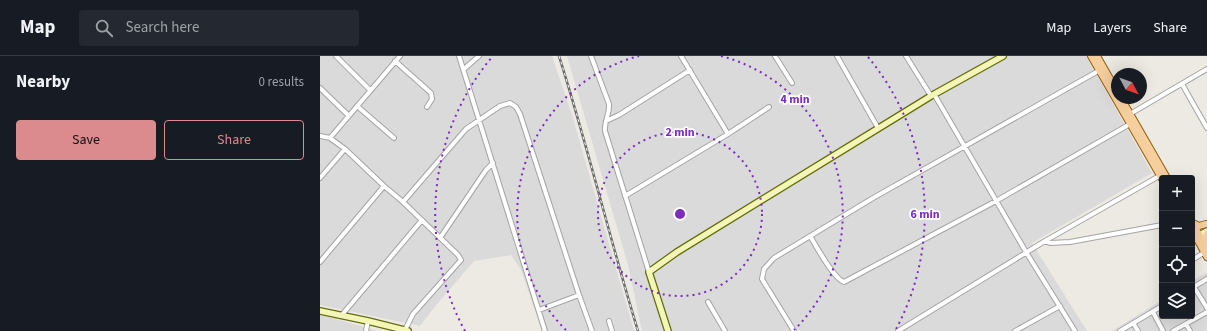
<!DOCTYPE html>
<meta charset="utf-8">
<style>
:root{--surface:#171b24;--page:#242831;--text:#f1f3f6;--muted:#9ea1a6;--line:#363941;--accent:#db8a8d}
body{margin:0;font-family:"Source Sans 3",sans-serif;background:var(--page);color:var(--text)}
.controls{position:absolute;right:12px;bottom:12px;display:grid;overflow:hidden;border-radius:4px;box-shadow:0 4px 16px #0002}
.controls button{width:36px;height:36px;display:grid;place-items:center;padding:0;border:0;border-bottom:1px solid var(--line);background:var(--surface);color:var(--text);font:20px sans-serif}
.compass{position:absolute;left:791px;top:12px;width:36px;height:36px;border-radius:50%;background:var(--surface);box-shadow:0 4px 16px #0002;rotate:131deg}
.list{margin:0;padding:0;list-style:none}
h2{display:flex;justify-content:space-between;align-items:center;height:52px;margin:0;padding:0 16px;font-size:17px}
h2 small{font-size:13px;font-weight:400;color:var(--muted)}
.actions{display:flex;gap:8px;padding:12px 16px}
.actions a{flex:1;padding:9px 0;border:1px solid var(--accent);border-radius:4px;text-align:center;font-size:14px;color:var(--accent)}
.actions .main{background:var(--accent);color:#111}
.icon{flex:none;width:22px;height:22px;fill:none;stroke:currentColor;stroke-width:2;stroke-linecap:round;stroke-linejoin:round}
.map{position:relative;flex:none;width:887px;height:275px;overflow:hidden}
header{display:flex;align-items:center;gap:24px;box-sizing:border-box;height:56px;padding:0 20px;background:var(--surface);border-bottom:1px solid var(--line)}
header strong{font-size:19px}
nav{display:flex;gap:22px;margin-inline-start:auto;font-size:14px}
.search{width:280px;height:36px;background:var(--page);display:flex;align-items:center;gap:10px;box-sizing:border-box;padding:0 14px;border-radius:4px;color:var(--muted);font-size:15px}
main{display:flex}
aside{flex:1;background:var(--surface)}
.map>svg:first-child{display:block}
.residential{fill:#dbdada}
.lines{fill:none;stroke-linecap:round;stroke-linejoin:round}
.street-casing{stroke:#a4a4a4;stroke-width:6}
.secondary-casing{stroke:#646e0a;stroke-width:8}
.primary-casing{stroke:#8e5f07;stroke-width:8}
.street{stroke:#fff;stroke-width:4}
.secondary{stroke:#f4f6b8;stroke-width:5.5}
.primary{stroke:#f7cf9e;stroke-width:6}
.rail-casing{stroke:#6b6b6b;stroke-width:2.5}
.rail{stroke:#fff;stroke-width:1;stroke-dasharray:3;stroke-linecap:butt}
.ring{fill:none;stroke:#7b2cbf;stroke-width:2;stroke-dasharray:2 4}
.centre{fill:#7b2cbf;stroke:#fff;stroke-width:2}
.ring-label{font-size:12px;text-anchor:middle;font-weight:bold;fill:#7b2cbf;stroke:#fff;stroke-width:3.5;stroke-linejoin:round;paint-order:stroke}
</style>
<header>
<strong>Map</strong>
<div class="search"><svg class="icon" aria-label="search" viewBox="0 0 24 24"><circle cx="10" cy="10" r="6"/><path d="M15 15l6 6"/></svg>Search here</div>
<nav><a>Map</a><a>Layers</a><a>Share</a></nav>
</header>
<main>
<aside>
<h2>Nearby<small>0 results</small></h2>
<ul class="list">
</ul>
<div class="actions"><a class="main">Save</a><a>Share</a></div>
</aside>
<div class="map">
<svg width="887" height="275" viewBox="0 0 887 275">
<rect width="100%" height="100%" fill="#edeae3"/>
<!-- residential -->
<path class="residential" d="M 0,0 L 232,0 L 252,59 L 314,275 L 222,275 L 201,214 L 191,199 L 154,205 L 117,248 L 100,270 L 0,249 Z
M 247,0 L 766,0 L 832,117 L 712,187 L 767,275 L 322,275 L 308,209 Z
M 887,216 L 887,275 L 792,275 L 842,244 L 842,260 L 872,260 L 872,225 Z
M 0,259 L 1,259 L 59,275 L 0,275 Z"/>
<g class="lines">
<!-- street casing -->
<g class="street-casing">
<path id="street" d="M 16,0 L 50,34
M 139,0 L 225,275
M 271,0 L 289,48 C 290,58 284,65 285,75 L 329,216
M 361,0 L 408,78
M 455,0 L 472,27
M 517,0 L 558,72
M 586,0 L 611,40
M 75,5 L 111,37 L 112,43 L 107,51
M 144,13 L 159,0
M 862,28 L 887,72
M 0,32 L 28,59
M 614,38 L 706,196 L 755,275
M 37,50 L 74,82
M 810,58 L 887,13
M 286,65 L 299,59 L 370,14
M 0,80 L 10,82 L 25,93 L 64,130 L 83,146 L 138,199 L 141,204 L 93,258 L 85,274
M 10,82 L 80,0
M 0,122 L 25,93
M 305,140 L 408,78 L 449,51
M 83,146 L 146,73 L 180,50 L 190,47 L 196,51 L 200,58 L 259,239 L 272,275
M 490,180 C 497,191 513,222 524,226 L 676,145 L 810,68
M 120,182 L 166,114 L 173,107
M 725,185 L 730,187 L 750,186 L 842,169
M 872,204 L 885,196
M 0,206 L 64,130
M 874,231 L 887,252
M 872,232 L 887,223
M 388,246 L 405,275
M 219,254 L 259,239
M 833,256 L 843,275
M 21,260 L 102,164
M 289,265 L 292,275
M 813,267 L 818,275
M 866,268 L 870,275
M 46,275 L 48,265
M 474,275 L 442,223 L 444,213 L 454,202 L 553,142 L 780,14
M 578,275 L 725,185 L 841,119
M 695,275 L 740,250
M 800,275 L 842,250
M 853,275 L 887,256"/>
</g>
<!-- secondary casing -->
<g class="secondary-casing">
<path id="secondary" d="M 876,181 L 887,175
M 0,255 L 48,265 L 88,275
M 348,275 L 329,216 L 357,196 L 611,40 L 683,0"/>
</g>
<!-- primary casing -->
<g class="primary-casing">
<path id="primary" d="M 771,0 L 842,123
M 777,0 L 797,35
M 801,42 L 847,122
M 872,166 L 887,192
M 873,167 L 879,170 L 886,168
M 872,174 L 887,201
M 887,189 L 886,183 L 887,178"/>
</g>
<!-- street -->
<use href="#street" class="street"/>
<!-- secondary -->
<use href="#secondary" class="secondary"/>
<!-- primary -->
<use href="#primary" class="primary"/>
<!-- rail casing -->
<g class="rail-casing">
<path id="rail" d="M 239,0 C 268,91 290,184 318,275"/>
</g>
<!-- rail -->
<use href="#rail" class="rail"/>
</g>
<!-- distance rings -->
<g class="ring">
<circle cx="360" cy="158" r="82"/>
<path d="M246 274A163 163 0 0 1 319 0M401 0A163 163 0 0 1 474 274"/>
<path d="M145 275A245 245 0 0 1 172 1M548 1A245 245 0 0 1 575 275"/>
</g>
<circle cx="360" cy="158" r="6" class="centre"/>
<g class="ring-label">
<text x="475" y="47">4 min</text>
<text x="360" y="80">2 min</text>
<text x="605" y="162">6 min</text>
</g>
</svg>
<div class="controls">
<button>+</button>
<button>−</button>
<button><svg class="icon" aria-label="locate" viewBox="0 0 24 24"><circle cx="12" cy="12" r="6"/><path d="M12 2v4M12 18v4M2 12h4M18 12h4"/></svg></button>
<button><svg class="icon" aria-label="layers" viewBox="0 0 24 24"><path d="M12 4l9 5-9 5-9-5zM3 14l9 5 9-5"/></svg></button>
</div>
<svg class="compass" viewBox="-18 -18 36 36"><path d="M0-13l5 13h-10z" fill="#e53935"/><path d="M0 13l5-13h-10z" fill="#9ea1a6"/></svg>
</div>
</main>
